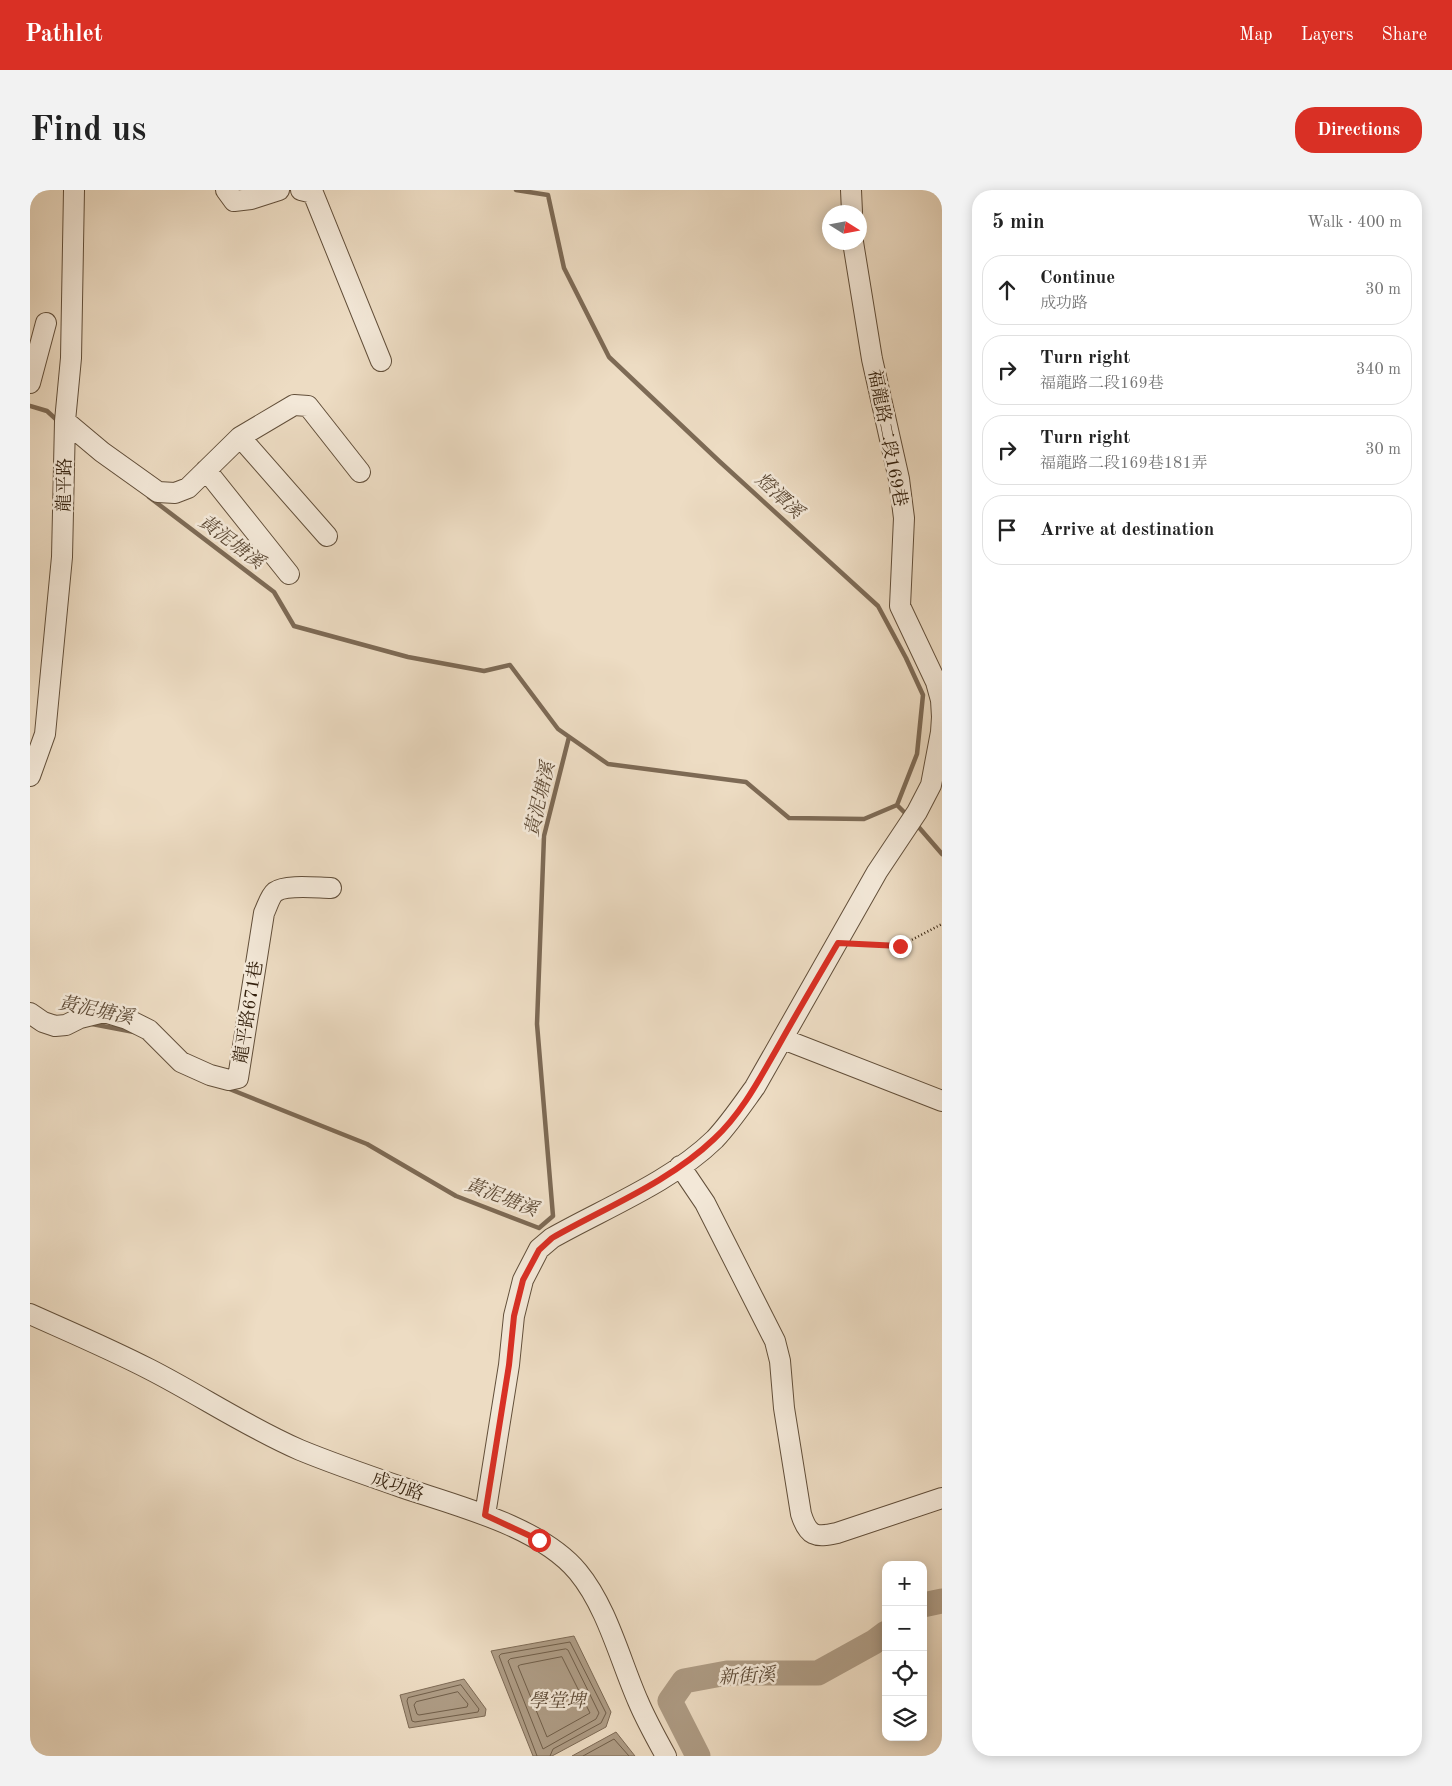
<!DOCTYPE html>
<meta charset="utf-8">
<style>
:root{--surface:#fff;--page:#f2f2f2;--text:#222;--muted:#767676;--line:#e0e0e0;--accent:#d93025}
body{margin:0;font-family:"Old Standard TT","Noto Serif TC",serif;background:var(--page);color:var(--text)}
.controls{position:absolute;right:15px;bottom:15px;display:grid;overflow:hidden;border-radius:10px;box-shadow:0 2px 12px #0003}
.controls button{width:45px;height:45px;display:grid;place-items:center;padding:0;border:0;border-bottom:1px solid var(--line);background:var(--surface);color:var(--text);font:25px sans-serif}
.compass{position:absolute;left:792px;top:15px;width:45px;height:45px;border-radius:50%;background:var(--surface);box-shadow:0 2px 12px #0003;rotate:101deg}
.stop{position:absolute;width:15px;height:15px;margin:-11px;border:4px solid #d93025;border-radius:50%;background:#fff}
.stop.end{background:#d93025;border-color:#fff;box-shadow:0 1px 5px #0008}
.list{margin:0;padding:0;list-style:none}
h2{display:flex;justify-content:space-between;align-items:center;height:65px;margin:0;padding:0 20px;font-size:21px}
h2 small{font-size:16px;font-weight:400;color:var(--muted)}
.list li{display:grid;grid-template-columns:32px 1fr auto;gap:15px;align-items:center;box-sizing:border-box;height:70px;margin:0 10px 10px;padding:0 10px;border:1px solid var(--line);border-radius:20px}
.list b{display:block;font-size:19px;white-space:nowrap}
.list p{margin:0;font-size:16px;white-space:nowrap;color:var(--muted)}
.list em{font-size:16px;font-style:normal;color:var(--muted)}
.icon{flex:none;width:28px;height:28px;fill:none;stroke:currentColor;stroke-width:2;stroke-linecap:round;stroke-linejoin:round}
.map{position:relative;flex:none;width:912px;height:1566px;overflow:hidden;border-radius:20px}
header{display:flex;align-items:center;gap:30px;box-sizing:border-box;height:70px;padding:0 25px;background:var(--accent);color:#fff}
header strong{font-size:24px}
nav{display:flex;gap:28px;margin-inline-start:auto;font-size:18px}
.intro{display:flex;align-items:center;justify-content:space-between;box-sizing:border-box;height:120px;padding:0 30px}
h1{margin:0;font-size:35px}
.button{padding:12px 22px;border-radius:20px;background:var(--accent);color:#fff;font-size:18px;font-weight:700}
main{display:flex;gap:30px;padding:0 30px}
aside{flex:1;background:var(--surface);border-radius:20px;box-shadow:0 2px 12px #0003}
.map>svg:first-child{display:block}
.water{fill:#ae9c85;stroke:#7d6a55}
.lines{fill:none;stroke-linecap:round;stroke-linejoin:round}
.shore{stroke:#705e49;stroke-width:1}
.stream{stroke:#7d6a55;stroke-width:4.5}
.river{stroke:#ae9c85;stroke-width:25}
.minor-casing{stroke:#624f3a;stroke-width:22}
.path{stroke:#33200d;stroke-width:2.5;stroke-dasharray:1 2.5;stroke-linecap:butt}
.minor{stroke:#f3e8d8;stroke-width:20}
.route{stroke:#d93025;stroke-width:6}
.labels{text-anchor:middle;stroke-width:5;stroke-linejoin:round;paint-order:stroke}
.street-label{font-size:18px;fill:#33200d;stroke:#f3e8d8}
.water-label{font-size:19px;font-style:italic;fill:#5e4b37;stroke:#f3e8d8}
</style>
<header>
<strong>Pathlet</strong>
<nav><a>Map</a><a>Layers</a><a>Share</a></nav>
</header>
<div class="intro"><h1>Find us</h1><a class="button">Directions</a></div>
<main>
<div class="map">
<svg width="912" height="1566" viewBox="0 0 912 1566">
<rect width="100%" height="100%" fill="#eddcc3"/>
<filter id="stains"><feTurbulence type="fractalNoise" baseFrequency=".004" numOctaves="4"/><feColorMatrix values="0 0 0 0 .2 0 0 0 0 .09 0 0 0 0 .02 0 0 0 .5 -.17"/></filter>
<radialGradient id="worn" r=".72"><stop offset=".6" stop-color="#630" stop-opacity="0"/><stop offset="1" stop-color="#630" stop-opacity=".3"/></radialGradient>
<!-- water -->
<path class="water" d="M 544,1446 L 581,1522 L 576,1537 L 522,1566 L 503,1566 L 461,1461 Z
M 434,1489 L 456,1519 L 455,1526 L 379,1538 L 370,1505 Z
M 586,1542 L 605,1566 L 542,1566 Z"/>
<g class="lines">
<!-- shore -->
<path class="shore" d="M 536,1459 L 538,1460 L 569,1523 L 566,1529 L 513,1559 L 478,1471 L 480,1469 Z
M 532,1467 L 560,1523 L 517,1547 L 488,1476 L 490,1475 Z
M 431,1495 L 449,1519 L 448,1522 L 385,1532 L 382,1531 L 377,1511 L 378,1508 Z
M 428,1502 L 438,1514 L 437,1517 L 389,1525 L 387,1524 L 384,1515 L 386,1512 Z
M 507,1566 L 469,1466 L 471,1464 L 540,1452 L 576,1523 L 571,1533 L 523,1559 L 520,1566
M 553,1566 L 584,1549 L 599,1566"/>
<!-- stream -->
<path class="stream" d="M 486,0 L 518,5 L 534,78 L 579,167 L 689,271 L 848,416 L 876,468 L 893,505 L 887,564 L 867,615 L 879,627
M 0,216 L 17,221 L 29,232
M 119,307 L 244,402 L 264,436 L 378,467 L 454,481 L 480,475 L 528,539 L 578,574 L 716,592 L 759,628 L 834,629 L 867,615
M 886,634 L 912,664
M 62,834 L 104,842
M 197,898 L 337,954 L 426,1006 L 509,1038 L 523,1026 L 507,834 L 514,646 L 539,547"/>
<!-- river -->
<path class="river" d="M 893,1415 L 912,1411
M 668,1566 L 640,1511 L 654,1491 L 697,1483 L 788,1483 L 844,1452 L 856,1443"/>
<!-- minor casing -->
<g class="minor-casing">
<path id="minor" d="M 196,0 L 204,11 L 221,9 L 249,0
M 271,0 L 283,3 L 351,171
M 821,0 L 822,22
M 823,52 L 842,169 L 869,289 L 874,328 L 870,416 L 906,492 L 911,510 L 912,527
M 0,193 L 16,133
M 35,231 L 72,262 L 128,302 L 145,303 L 158,298 L 210,247 L 264,215 L 278,216 L 330,282
M 210,247 L 297,346
M 176,280 L 259,384
M 0,586 L 15,544 L 32,367 L 35,231 L 41,168 L 44,0
M 0,823 L 13,832 L 25,836 L 36,835 L 50,828 L 74,822 L 97,829 L 119,840 L 151,872 L 180,885 L 199,890 L 208,888 L 234,723 C 237,717 240,706 245,702 C 256,694 288,698 301,698
M 753,849 L 912,911
M 650,976 L 675,1013 L 745,1151 L 750,1171 L 754,1218 L 771,1324 C 778,1346 785,1348 807,1343 L 912,1308
M 0,1124 C 40,1142 80,1159 119,1179 C 170,1205 217,1237 270,1260 C 304,1274 339,1286 374,1298 C 428,1316 511,1337 548,1382 C 577,1417 590,1470 608,1511 C 616,1530 626,1548 636,1566
M 455,1325 L 479,1175 L 484,1126 L 493,1090 L 509,1059 L 522,1048 C 575,1018 641,992 685,949 C 700,933 712,915 725,897 L 847,682 L 887,622 L 901,595 L 911,542 L 912,527"/>
</g>
<!-- path -->
<path class="path" d="M 824,754 L 870,756 L 912,734"/>
<!-- minor -->
<use href="#minor" class="minor"/>
</g>
<g class="lines">
<!-- route -->
<path class="route" d="M 509,1350 L 455,1325 L 479,1175 L 484,1126 L 493,1090 L 509,1060 L 522,1048 C 576,1017 638,993 684,949 C 712,923 730,888 749,855 C 768,821 788,787 808,753 L 870,756"/>
</g>
<g class="labels">
<!-- street labels -->
<g class="street-label">
<text transform="translate(858 248) rotate(79)" y="6">福龍路二段169巷</text>
<text transform="translate(34 295) rotate(-89)" y="6">龍平路</text>
<text transform="translate(218 822) rotate(-81)" y="6">龍平路671巷</text>
<text transform="translate(368 1296) rotate(19)" y="6">成功路</text>
</g>
<!-- water labels -->
<g class="water-label">
<text transform="translate(750 305) rotate(43)" y="7">燈潭溪</text>
<text transform="translate(202 351) rotate(37)" y="7">黃泥塘溪</text>
<text transform="translate(509 609) rotate(-77)" y="7">黃泥塘溪</text>
<text transform="translate(66 819) rotate(12)" y="7">黃泥塘溪</text>
<text transform="translate(472 1006) rotate(21)" y="7">黃泥塘溪</text>
<text transform="translate(717 1485) rotate(-3)" y="7">新街溪</text>
<text x="527" y="1517">學堂埤</text>
</g>
</g>
<rect width="100%" height="100%" filter="url(#stains)"/>
<rect width="100%" height="100%" fill="url(#worn)"/>
</svg>
<div class="controls">
<button>+</button>
<button>−</button>
<button><svg class="icon" aria-label="locate" viewBox="0 0 24 24"><circle cx="12" cy="12" r="6"/><path d="M12 2v4M12 18v4M2 12h4M18 12h4"/></svg></button>
<button><svg class="icon" aria-label="layers" viewBox="0 0 24 24"><path d="M12 4l9 5-9 5-9-5zM3 14l9 5 9-5"/></svg></button>
</div>
<svg class="compass" viewBox="-18 -18 36 36"><path d="M0-13l5 13h-10z" fill="#e53935"/><path d="M0 13l5-13h-10z" fill="#767676"/></svg>
<div class="stop" style="left:509px;top:1350px"></div>
<div class="stop end" style="left:870px;top:756px"></div>
</div>
<aside>
<h2>5 min<small>Walk · 400 m</small></h2>
<ul class="list">
<li><svg class="icon" aria-label="ahead" viewBox="0 0 24 24"><path d="M12 20V5M6 11l6-6 6 6"/></svg><div><b>Continue</b><p>成功路</p></div><em>30 m</em></li>
<li><svg class="icon" aria-label="right" viewBox="0 0 24 24"><path d="M7 20v-9h11M14 6l5 5-5 5"/></svg><div><b>Turn right</b><p>福龍路二段169巷</p></div><em>340 m</em></li>
<li><svg class="icon" aria-label="right" viewBox="0 0 24 24"><path d="M7 20v-9h11M14 6l5 5-5 5"/></svg><div><b>Turn right</b><p>福龍路二段169巷181弄</p></div><em>30 m</em></li>
<li><svg class="icon" aria-label="arrive" viewBox="0 0 24 24"><path d="M6 21V4h12l-3 4 3 4H6"/></svg><div><b>Arrive at destination</b></div></li>
</ul>
</aside>
</main>
